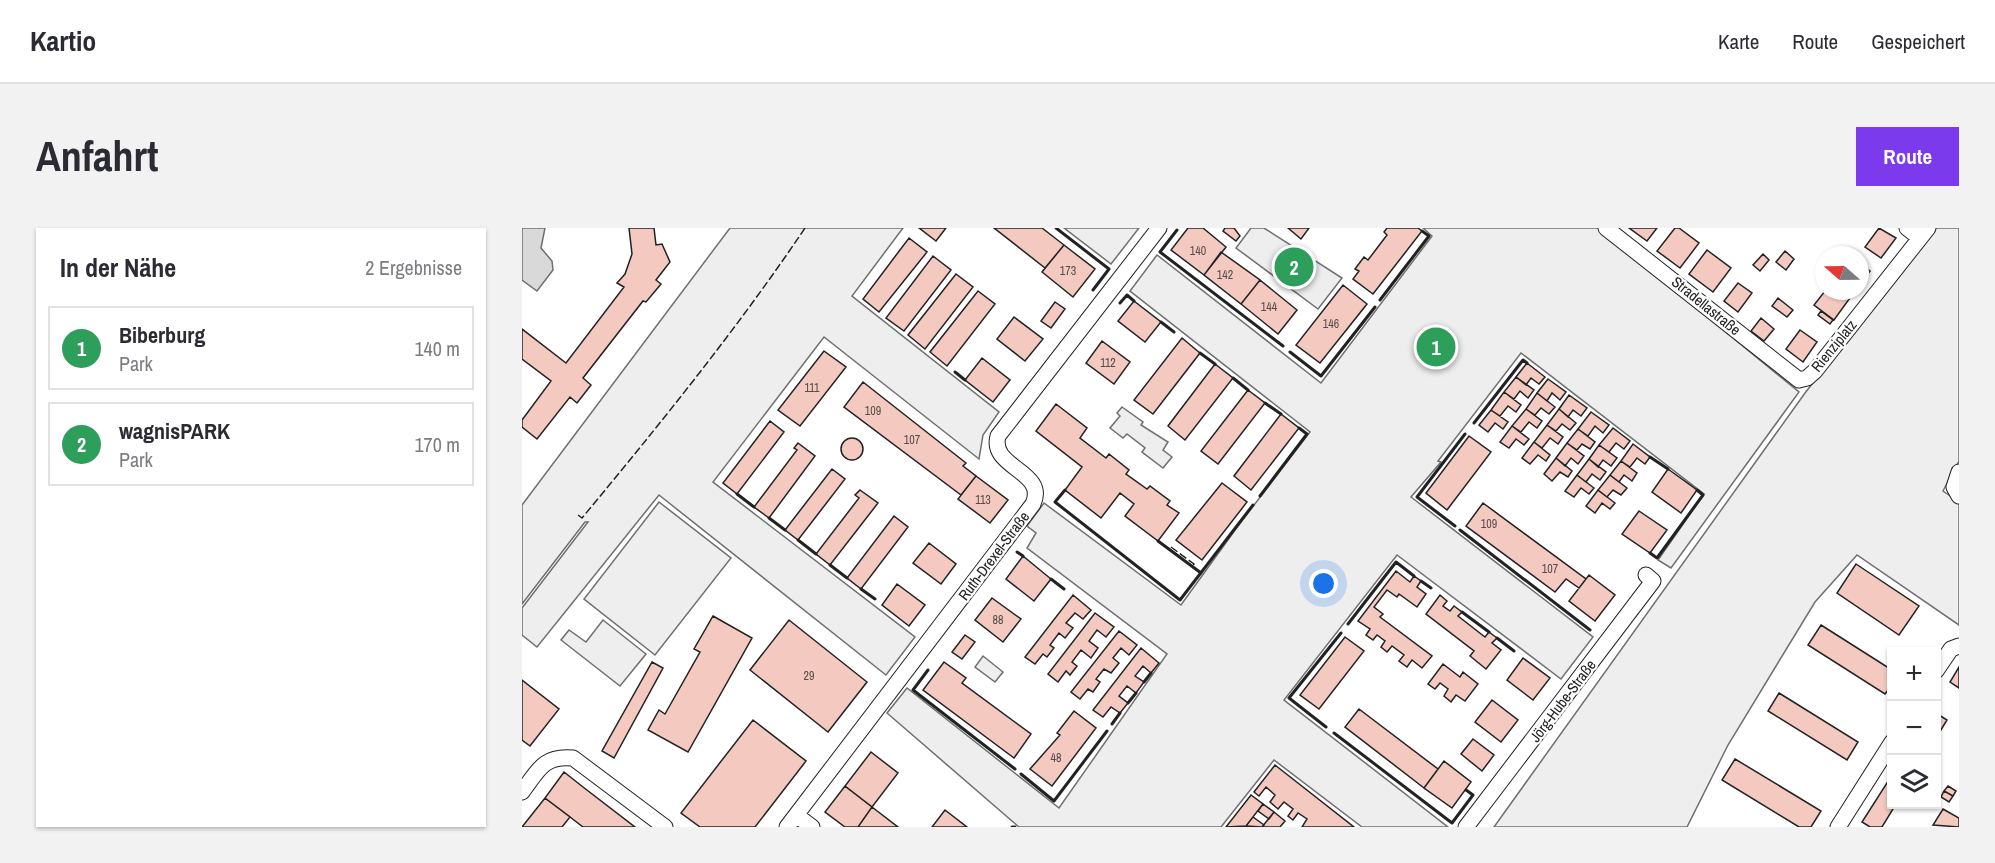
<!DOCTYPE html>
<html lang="de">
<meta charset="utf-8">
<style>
:root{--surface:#fff;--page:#f2f2f3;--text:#2b2b33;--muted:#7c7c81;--line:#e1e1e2;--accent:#7c3aed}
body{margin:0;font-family:"Archivo Narrow",sans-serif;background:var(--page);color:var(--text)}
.controls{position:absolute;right:18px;bottom:18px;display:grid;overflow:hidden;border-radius:0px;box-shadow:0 2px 4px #0004}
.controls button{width:54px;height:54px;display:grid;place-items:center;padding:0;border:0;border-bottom:2px solid var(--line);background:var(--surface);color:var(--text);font:30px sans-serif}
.compass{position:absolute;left:1293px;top:18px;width:54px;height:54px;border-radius:50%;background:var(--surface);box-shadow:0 2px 4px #0004;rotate:290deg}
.you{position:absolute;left:802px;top:356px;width:21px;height:21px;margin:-15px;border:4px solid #fff;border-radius:50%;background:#1a73e8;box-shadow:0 0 0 9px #1a73e833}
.badge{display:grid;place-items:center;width:39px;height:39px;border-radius:50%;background:var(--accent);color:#fff;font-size:20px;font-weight:700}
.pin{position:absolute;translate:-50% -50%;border:3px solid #fff;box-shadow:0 2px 6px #0006}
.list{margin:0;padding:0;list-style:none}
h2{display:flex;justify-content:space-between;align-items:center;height:78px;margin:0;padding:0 24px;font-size:26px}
h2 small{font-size:20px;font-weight:400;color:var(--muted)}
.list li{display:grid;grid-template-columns:39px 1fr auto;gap:18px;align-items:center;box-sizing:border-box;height:84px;margin:0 12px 12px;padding:0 12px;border:2px solid var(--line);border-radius:0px}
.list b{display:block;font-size:22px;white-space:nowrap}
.list p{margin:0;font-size:20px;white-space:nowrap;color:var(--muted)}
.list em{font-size:20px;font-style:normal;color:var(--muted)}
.icon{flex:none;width:33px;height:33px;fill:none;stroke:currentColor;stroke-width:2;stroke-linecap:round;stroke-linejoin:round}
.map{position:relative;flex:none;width:1437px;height:599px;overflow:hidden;border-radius:0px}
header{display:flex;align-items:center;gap:36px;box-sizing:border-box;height:84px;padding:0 30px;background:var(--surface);border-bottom:2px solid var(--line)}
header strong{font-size:28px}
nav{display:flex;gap:33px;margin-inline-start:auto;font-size:21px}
.intro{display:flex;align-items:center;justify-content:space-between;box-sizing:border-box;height:144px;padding:0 36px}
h1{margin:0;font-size:42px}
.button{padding:15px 27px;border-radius:0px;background:var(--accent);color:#fff;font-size:21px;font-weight:700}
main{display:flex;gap:36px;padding:0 36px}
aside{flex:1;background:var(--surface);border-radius:0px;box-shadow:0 2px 4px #0004}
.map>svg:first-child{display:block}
.green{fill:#eee;stroke:#6f6f6f;stroke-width:1.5}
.water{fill:#d9d9d9;stroke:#6f6f6f;stroke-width:1.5}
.building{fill:#f3c9c0;stroke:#222;stroke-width:1.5}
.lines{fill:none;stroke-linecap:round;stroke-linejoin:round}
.minor-casing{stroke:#222;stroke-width:17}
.minor{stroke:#fff;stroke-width:15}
.fence{stroke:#222;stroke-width:1.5;stroke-dasharray:8 3;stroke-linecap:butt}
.wall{stroke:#222;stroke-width:3}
.labels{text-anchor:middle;stroke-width:4.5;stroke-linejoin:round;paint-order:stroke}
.number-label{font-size:12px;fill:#564c4a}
.street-label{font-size:15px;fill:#222;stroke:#fff}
</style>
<header>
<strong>Kartio</strong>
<nav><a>Karte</a><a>Route</a><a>Gespeichert</a></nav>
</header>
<div class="intro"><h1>Anfahrt</h1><a class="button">Route</a></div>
<main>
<aside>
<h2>In der Nähe<small>2 Ergebnisse</small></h2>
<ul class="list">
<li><span class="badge" style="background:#2e9e5b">1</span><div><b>Biberburg</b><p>Park</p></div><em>140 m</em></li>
<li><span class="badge" style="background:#2e9e5b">2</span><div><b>wagnisPARK</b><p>Park</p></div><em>170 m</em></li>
</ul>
</aside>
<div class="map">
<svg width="1437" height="599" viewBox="0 0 1437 599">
<rect width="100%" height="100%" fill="#fff"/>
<!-- green -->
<path class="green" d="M 208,0 L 381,0 L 330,68 L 477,184 L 461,207 L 457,231 L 302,109 L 191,254 L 393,409 L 364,447 L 137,267 L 15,419 L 0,407 L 0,380 L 66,294 L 63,294 L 0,376 L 0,277 Z
M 542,0 L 617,0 L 589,36 Z
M 729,0 L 742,0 L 820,50 L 796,81 L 714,20 Z
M 901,0 L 1077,0 L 1277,164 L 1149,340 L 1136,332 L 1182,266 L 999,125 L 916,233 L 919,234 L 889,269 L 1071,409 L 1039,451 L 875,327 L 762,472 L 926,599 L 840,599 L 752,532 L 699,599 L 497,599 L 365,485 L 385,460 L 537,580 L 645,426 L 505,320 L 514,305 L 505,298 L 522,275 L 659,377 L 716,298 L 788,204 L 608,63 L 635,27 L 799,155 L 910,8 Z
M 1413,0 L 1437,0 L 1437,233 L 1421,263 L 1437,274 L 1437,397 L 1335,327 L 1293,374 L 1206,517 L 1165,599 L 972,599 L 1283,165 Z
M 600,179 L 621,194 L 619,197 L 646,214 L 641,222 L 650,229 L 641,240 L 620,224 L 623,220 L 605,206 L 601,210 L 588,200 L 598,188 L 595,185 Z
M 137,274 L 209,330 L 133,427 L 62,371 Z
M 81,392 L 124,426 L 98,458 L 39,412 L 47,402 L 64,414 Z
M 461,428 L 481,444 L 473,454 L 453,439 Z"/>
<!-- water -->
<path class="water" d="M 0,0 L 23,0 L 19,20 L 30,33 L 31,42 L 15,63 L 0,52 Z"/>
<!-- building -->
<path class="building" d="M 107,0 L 132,0 L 134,17 L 140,16 L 148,34 L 134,52 L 139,56 L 124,74 L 121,73 L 61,150 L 69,157 L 55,175 L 48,169 L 15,211 L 0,199 L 0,192 L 29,153 L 0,131 L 0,101 L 44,135 L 102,59 L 95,55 L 103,46 L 110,26 Z
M 397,0 L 424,0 L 414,13 Z
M 472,0 L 520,0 L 542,17 L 523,40 Z
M 666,0 L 681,0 L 704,19 L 682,47 L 649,22 Z
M 703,0 L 712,0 L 718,8 L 714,13 L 701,3 Z
M 766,0 L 787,0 L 779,11 Z
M 865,0 L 896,0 L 900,3 L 851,66 L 831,51 L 837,43 L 833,41 L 842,29 L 846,32 L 865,7 L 862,4 Z
M 1107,0 L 1135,0 L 1125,13 Z
M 1153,0 L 1157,0 L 1177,15 L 1158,40 L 1135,23 Z
M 1357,0 L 1374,10 L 1359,30 L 1343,19 Z
M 387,10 L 405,24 L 357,84 L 341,71 Z
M 542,17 L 573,41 L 551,69 L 520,44 Z
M 1185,22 L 1209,40 L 1191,64 L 1167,46 Z
M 1263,23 L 1272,31 L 1264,42 L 1254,34 Z
M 699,24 L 738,52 L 719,76 L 682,47 Z
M 1241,26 L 1247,32 L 1238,43 L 1231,37 Z
M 411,28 L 429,42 L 382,103 L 364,90 Z
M 1338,35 L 1348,43 L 1340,53 L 1338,51 Z
M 434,46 L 451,59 L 403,121 L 386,107 Z
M 738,52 L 775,82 L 756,106 L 719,76 Z
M 1216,55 L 1230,65 L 1216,84 L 1202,73 Z
M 821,57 L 845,76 L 798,135 L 774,117 Z
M 456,63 L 473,76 L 425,138 L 408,124 Z
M 1303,63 L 1333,63 L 1312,92 L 1292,77 Z
M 1256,70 L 1271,82 L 1265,89 L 1250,78 Z
M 612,73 L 639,94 L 623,114 L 596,93 Z
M 533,74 L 543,81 L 529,100 L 519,93 Z
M 1299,83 L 1311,92 L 1308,96 L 1296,87 Z
M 492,89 L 521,111 L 503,133 L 475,111 Z
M 1239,90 L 1252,101 L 1242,113 L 1229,103 Z
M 1278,102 L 1295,114 L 1281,134 L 1264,121 Z
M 660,110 L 678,125 L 631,186 L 612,172 Z
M 580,113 L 608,134 L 592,156 L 564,135 Z
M 302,123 L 324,139 L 278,198 L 256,182 Z
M 460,130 L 488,152 L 471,174 L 443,152 Z
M 1005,135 L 1023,149 L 1017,156 L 1009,150 L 1004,157 L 994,149 Z
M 693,136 L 711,150 L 663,212 L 646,198 Z
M 994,149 L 1012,162 L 1006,170 L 998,163 L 992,171 L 982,164 Z
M 1026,151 L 1044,164 L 1038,172 L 1030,165 L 1025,173 L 1015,165 Z
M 341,154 L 444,235 L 441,238 L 454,248 L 439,267 L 322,179 Z
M 726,162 L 743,175 L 696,236 L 679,223 Z
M 982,164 L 999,177 L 994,184 L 986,178 L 978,188 L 969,182 Z
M 1015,165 L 1033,179 L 1027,186 L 1019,180 L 1013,187 L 1004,181 Z
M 1047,167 L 1065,180 L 1059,188 L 1051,182 L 1046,189 L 1037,181 Z
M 534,176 L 565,200 L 558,210 L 584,230 L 587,226 L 607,242 L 604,246 L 625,261 L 628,258 L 648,273 L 645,277 L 657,285 L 636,313 L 603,288 L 612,276 L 598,265 L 579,290 L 543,262 L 560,239 L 514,203 Z
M 1004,181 L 1020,193 L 1015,200 L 1007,194 L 999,204 L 990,198 Z
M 1037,181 L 1054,195 L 1048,202 L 1040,196 L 1034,203 L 1025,197 Z
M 969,182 L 986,194 L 981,201 L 973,195 L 966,204 L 957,197 Z
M 1069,184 L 1087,197 L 1081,205 L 1073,198 L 1066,208 L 1056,201 Z
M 759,186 L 777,200 L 729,262 L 712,248 Z
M 248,193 L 262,204 L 215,266 L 201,255 Z
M 1025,197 L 1041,209 L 1036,216 L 1028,210 L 1020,220 L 1012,214 Z
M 990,198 L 1007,211 L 1002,217 L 994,211 L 987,220 L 978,214 Z
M 1091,200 L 1108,213 L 1102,221 L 1094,215 L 1087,224 L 1077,217 Z
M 1056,201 L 1073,214 L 1068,221 L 1060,216 L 1055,222 L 1045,215 Z
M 947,208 L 969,224 L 925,282 L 904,265 Z
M319 221a11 11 0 1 1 22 0a11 11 0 1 1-22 0Z
M 1012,214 L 1028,227 L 1024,233 L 1016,227 L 1008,236 L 1000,230 Z
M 276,215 L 293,228 L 247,290 L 232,279 L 275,222 L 272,220 Z
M 1045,215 L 1062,228 L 1056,236 L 1049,230 L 1043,238 L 1034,230 Z
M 1111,216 L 1128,229 L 1123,236 L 1115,230 L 1108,239 L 1099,233 Z
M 1077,217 L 1095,230 L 1089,238 L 1081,232 L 1076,239 L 1067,231 Z
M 1034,230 L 1050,243 L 1046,249 L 1038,244 L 1030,253 L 1022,246 Z
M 1067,231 L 1084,244 L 1078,252 L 1070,246 L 1064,254 L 1055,247 Z
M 1099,233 L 1115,245 L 1110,253 L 1102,247 L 1097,254 L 1088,247 Z
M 310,241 L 323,251 L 276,312 L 263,302 Z
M 1146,241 L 1175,262 L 1159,285 L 1130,264 Z
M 1055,247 L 1072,260 L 1067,266 L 1059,260 L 1052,269 L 1043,263 Z
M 1088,247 L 1105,260 L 1099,267 L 1091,262 L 1085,269 L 1076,262 Z
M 454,248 L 486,272 L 468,295 L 436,271 Z
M 700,255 L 725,274 L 680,332 L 654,312 Z
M 338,262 L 356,275 L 308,337 L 294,326 L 337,270 L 333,267 Z
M 1076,262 L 1093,275 L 1088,281 L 1080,275 L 1073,285 L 1064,278 Z
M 961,275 L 1064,351 L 1057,360 L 1044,351 L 1033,364 L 944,298 Z
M 1117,283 L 1145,302 L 1128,325 L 1100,306 Z
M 372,288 L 386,299 L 339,361 L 325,350 Z
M 407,315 L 434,336 L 419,356 L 391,335 Z
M 501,328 L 529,351 L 512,373 L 484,351 Z
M 1334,336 L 1397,378 L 1377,407 L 1315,365 Z
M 874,343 L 888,354 L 892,348 L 899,353 L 895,359 L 904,366 L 895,379 L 877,366 L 875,369 L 865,362 L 852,379 L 861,386 L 858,389 L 910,428 L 900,440 L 890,432 L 885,439 L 877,433 L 882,427 L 870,418 L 865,424 L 859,419 L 863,413 L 855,407 L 851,412 L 844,407 L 848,401 L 836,393 Z
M 1067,347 L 1093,367 L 1073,393 L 1047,373 Z
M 375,356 L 403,377 L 387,398 L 360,377 Z
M 551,367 L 569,382 L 561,391 L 553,385 L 544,395 L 551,400 L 543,410 L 537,405 L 528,417 L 532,420 L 525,429 L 521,426 L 513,436 L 503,429 Z
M 918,367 L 925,373 L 921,378 L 928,383 L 932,378 L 940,384 L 936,388 L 963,409 L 967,404 L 975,410 L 970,415 L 979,422 L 964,441 L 948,428 L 952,423 L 904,386 Z
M 470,370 L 499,391 L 481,414 L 453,392 Z
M 573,385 L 592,399 L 584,409 L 575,402 L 567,413 L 576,420 L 569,430 L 559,422 L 550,434 L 555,438 L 548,447 L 544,443 L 536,454 L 526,446 Z
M 191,388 L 230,410 L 166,524 L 126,502 L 137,482 L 143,486 L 178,424 L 172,421 Z
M 267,392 L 345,454 L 306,504 L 228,442 Z
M 1299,397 L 1370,442 L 1370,457 L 1363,466 L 1286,417 Z
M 597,403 L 615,417 L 607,427 L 599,420 L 591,430 L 597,435 L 589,445 L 582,441 L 574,451 L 578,454 L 571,464 L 566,461 L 558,471 L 549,464 Z
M 443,407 L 453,414 L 440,431 L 430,424 Z
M 823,409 L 842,423 L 797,481 L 778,467 Z
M 619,420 L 637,435 L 629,445 L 621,438 L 613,448 L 622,454 L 614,465 L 605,458 L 597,468 L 606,475 L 598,485 L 589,479 L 581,489 L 571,482 Z
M 1001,430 L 1028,450 L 1011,472 L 985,452 Z
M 130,434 L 141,440 L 92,530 L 80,523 Z
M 422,434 L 444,450 L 440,455 L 509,506 L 492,530 L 401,462 Z
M 921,436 L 938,449 L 941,444 L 956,456 L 943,473 L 934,467 L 929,474 L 922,468 L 926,461 L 918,455 L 913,461 L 906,456 Z
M 1437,439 L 1437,460 L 1428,454 Z
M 0,452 L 37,481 L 8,518 L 0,512 Z
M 1257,465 L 1336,514 L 1325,532 L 1246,483 Z
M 970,472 L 996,492 L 979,514 L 953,494 Z
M 837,481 L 916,541 L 902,560 L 823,499 Z
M 552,483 L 574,500 L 530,558 L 508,541 L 538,507 L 535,505 Z
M 1414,485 L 1425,492 L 1414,510 Z
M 231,492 L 284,533 L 233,599 L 178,599 L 159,585 Z
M 951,511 L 972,527 L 960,543 L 939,526 Z
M 349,524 L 376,545 L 350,579 L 323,558 Z
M 1213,531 L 1299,583 L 1289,599 L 1277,599 L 1200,552 Z
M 922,533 L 949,554 L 930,580 L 902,560 Z
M 753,537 L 832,599 L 780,599 L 785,591 L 776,585 L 771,592 L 766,588 L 771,581 L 762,574 L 756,581 L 748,574 L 753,567 L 744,559 L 737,568 L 732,564 Z
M 42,544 L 61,559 L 113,599 L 61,599 L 48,589 L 23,570 Z
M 1370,547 L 1370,576 L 1374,576 L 1360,599 L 1348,599 L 1340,594 Z
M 323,558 L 350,579 L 336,599 L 323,599 L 303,584 Z
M 1426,558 L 1434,563 L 1431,568 L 1422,563 Z
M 1422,563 L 1431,568 L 1427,574 L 1419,569 Z
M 729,567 L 741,576 L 724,598 L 704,599 Z
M 23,570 L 48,589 L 40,599 L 0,599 Z
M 741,576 L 752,584 L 747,591 L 736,583 Z
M 350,579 L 376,599 L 336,599 Z
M 1421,581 L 1437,590 L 1437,599 L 1411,597 Z
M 423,582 L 445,599 L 410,599 Z
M 752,584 L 763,593 L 758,599 L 740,599 Z
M 731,589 L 742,597 L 740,599 L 724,598 Z"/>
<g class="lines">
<!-- minor casing -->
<g class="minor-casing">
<path id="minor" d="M 1084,0 L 1277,152 L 1285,150 L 1293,143 L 1406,0
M 1385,0 L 1398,10
M 1437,244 L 1432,259 L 1437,268
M 1414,443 L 1429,421 L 1437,418
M 0,564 C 16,543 21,527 51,530 L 143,599
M 274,587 L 290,599
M 265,599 L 511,276 C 526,243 467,240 476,208 L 637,0
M 944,599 L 1131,353 L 1124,347
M 1316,599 L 1370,514"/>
</g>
<!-- minor -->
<use href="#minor" class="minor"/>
<!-- fence -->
<path class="fence" d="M 56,287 L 60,290 C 138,196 215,101 283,0
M 649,319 L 672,336 L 670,339"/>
<!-- wall -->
<path class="wall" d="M 534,0 L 587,41 L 571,62
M 655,2 L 638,24 L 761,118
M 858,72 L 907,8 L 900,3
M 598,75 L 605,67 L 612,73
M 639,94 L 652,104
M 768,124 L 799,148 L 853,79
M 678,125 L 693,136
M 433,144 L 443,152
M 711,150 L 726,162
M 743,175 L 759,186
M 952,195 L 1001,132 L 1005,135
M 1128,229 L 1146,241
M 543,262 L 533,274 L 658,372 L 731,277
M 215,266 L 232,279
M 738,268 L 785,206 L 777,200
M 247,290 L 263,302
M 933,298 L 895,269 L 943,206
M 938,302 L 1068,402
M 276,312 L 294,326
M 636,313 L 679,345
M 495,324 L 501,328
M 1128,325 L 1135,330 L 1181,267 L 1175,262
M 308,337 L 325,350
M 529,351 L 542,361
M 899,353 L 909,360
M 339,361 L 353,371
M 940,384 L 967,404
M 826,396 L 874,334 L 892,348
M 975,410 L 992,423
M 406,442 L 391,462 L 493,541
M 622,454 L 629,445
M 606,475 L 614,465
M 590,496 L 598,485
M 804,499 L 767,470 L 819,405
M 812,505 L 930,595 L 951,567 L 944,562
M 499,546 L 532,573 L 585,503
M 490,599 L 493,599"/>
</g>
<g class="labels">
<!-- number labels -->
<g class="number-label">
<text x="676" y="27">140</text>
<text x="546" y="47">173</text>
<text x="703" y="51">142</text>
<text x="747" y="83">144</text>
<text x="809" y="100">146</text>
<text x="586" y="139">112</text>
<text x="290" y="164">111</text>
<text x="351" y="187">109</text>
<text x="390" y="216">107</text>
<text x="461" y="276">113</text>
<text x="967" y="300">109</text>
<text x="1028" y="345">107</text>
<text x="476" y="396">88</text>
<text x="287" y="452">29</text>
<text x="534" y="534">48</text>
</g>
<!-- street labels -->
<g class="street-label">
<text transform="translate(1184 78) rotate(39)" y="5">Stradellastraße</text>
<text transform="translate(1312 118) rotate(-51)" y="5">Rienziplatz</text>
<text transform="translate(472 328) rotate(-53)" y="5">Ruth-Drexel-Straße</text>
<text transform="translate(1041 473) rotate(-53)" y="5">Jörg-Hube-Straße</text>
</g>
</g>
</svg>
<div class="controls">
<button>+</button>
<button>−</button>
<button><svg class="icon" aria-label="layers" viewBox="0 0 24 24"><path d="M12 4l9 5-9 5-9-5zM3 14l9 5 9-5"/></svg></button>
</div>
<svg class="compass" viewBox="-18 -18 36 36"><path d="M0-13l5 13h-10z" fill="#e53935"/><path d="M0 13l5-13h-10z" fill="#7c7c81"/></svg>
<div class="you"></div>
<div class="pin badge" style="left:914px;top:119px;background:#2e9e5b">1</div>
<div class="pin badge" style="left:772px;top:39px;background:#2e9e5b">2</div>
</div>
</main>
